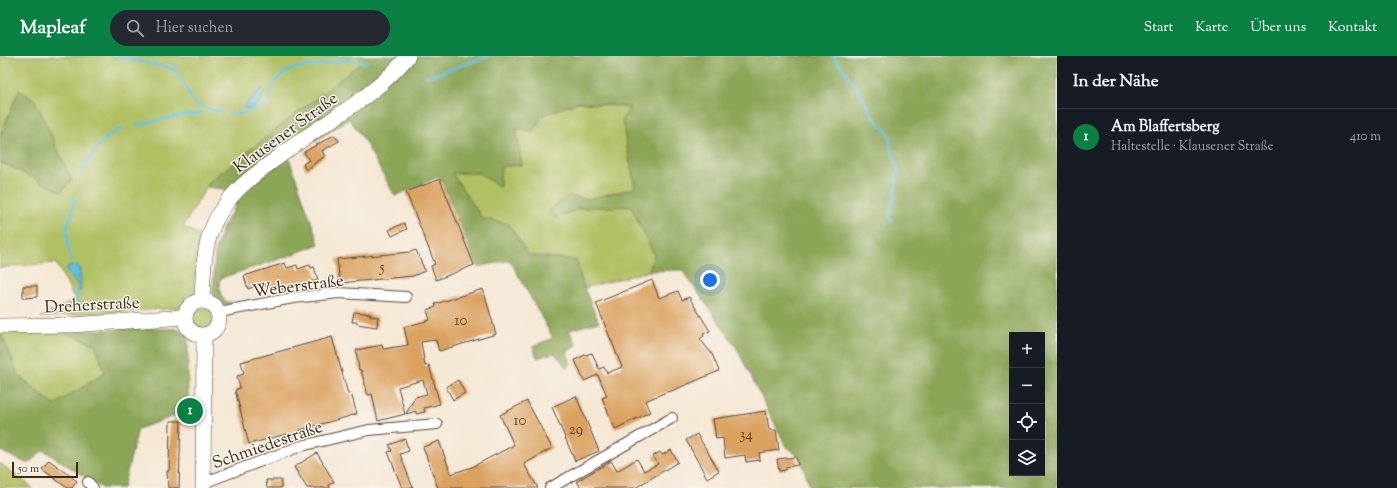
<!DOCTYPE html>
<html lang="de">
<meta charset="utf-8">
<style>
:root{--surface:#171b24;--page:#242831;--text:#f1f3f6;--muted:#9ea1a6;--line:#363941;--accent:#0b8043}
body{margin:0;font-family:"Sorts Mill Goudy",serif;background:var(--page);color:var(--text)}
.controls{position:absolute;right:12px;bottom:12px;display:grid;overflow:hidden;border-radius:0px;box-shadow:0 4px 16px #0002}
.controls button{width:36px;height:36px;display:grid;place-items:center;padding:0;border:0;border-bottom:1px solid var(--line);background:var(--surface);color:var(--text);font:20px sans-serif}
.scale{position:absolute;left:12px;bottom:10px;width:66px;box-sizing:border-box;padding-left:4px;border:2px solid #3b2a1e;border-top:0;font-size:11px;line-height:14px;white-space:nowrap;color:#3b2a1e;-webkit-text-stroke:3px #f7f3e8;paint-order:stroke}
.you{position:absolute;left:710px;top:224px;width:14px;height:14px;margin:-10px;border:3px solid #fff;border-radius:50%;background:#1a73e8;box-shadow:0 0 0 6px #1a73e833}
.badge{display:grid;place-items:center;width:26px;height:26px;border-radius:50%;background:var(--accent);color:#fff;font-size:13px;font-weight:700}
.pin{position:absolute;translate:-50% -50%;border:2px solid #fff;box-shadow:0 1px 4px #0006}
.list{margin:0;padding:0;list-style:none}
h2{display:flex;justify-content:space-between;align-items:center;height:52px;margin:0;padding:0 16px;font-size:17px}
h2 small{font-size:13px;font-weight:400;color:var(--muted)}
.list li{display:grid;grid-template-columns:26px 1fr auto;gap:12px;align-items:center;box-sizing:border-box;height:56px;padding:0 16px;border-top:1px solid var(--line)}
.list b{display:block;font-size:15px;white-space:nowrap}
.list p{margin:0;font-size:13px;white-space:nowrap;color:var(--muted)}
.list em{font-size:13px;font-style:normal;color:var(--muted)}
.icon{flex:none;width:22px;height:22px;fill:none;stroke:currentColor;stroke-width:2;stroke-linecap:round;stroke-linejoin:round}
.map{position:relative;flex:none;width:1057px;height:432px;overflow:hidden}
header{display:flex;align-items:center;gap:24px;box-sizing:border-box;height:56px;padding:0 20px;background:var(--accent);color:#fff}
header strong{font-size:19px}
nav{display:flex;gap:22px;margin-inline-start:auto;font-size:14px}
.search{width:280px;height:36px;background:var(--page);display:flex;align-items:center;gap:10px;box-sizing:border-box;padding:0 14px;border-radius:22px;color:var(--muted);font-size:15px}
main{display:flex}
aside{flex:1;background:var(--surface)}
.map>svg:first-child{display:block}
.green{fill:#b0c063;stroke:#767540}
.forest{fill:#8ca659;stroke:#64683c;fill-rule:evenodd}
.water{fill:#5ec0dc;stroke:#4c757d}
.lines{fill:none;stroke-linecap:round;stroke-linejoin:round}
.stream{stroke:#5ec0dc;stroke-width:2.5}
.building{fill:#daa15f}
.street-casing{stroke:#574639;stroke-width:12}
.secondary-casing{stroke:#574639;stroke-width:16}
.street{stroke:#fff;stroke-width:10}
.secondary{stroke:#fff;stroke-width:15}
.labels{text-anchor:middle;stroke-width:3;stroke-linejoin:round;paint-order:stroke}
.number-label{font-size:15px;fill:#63482e}
.street-label{font-size:17px;fill:#3b2a1e;stroke:#f7f3e8}
</style>
<header>
<strong>Mapleaf</strong>
<div class="search"><svg class="icon" aria-label="search" viewBox="0 0 24 24"><circle cx="10" cy="10" r="6"/><path d="M15 15l6 6"/></svg>Hier suchen</div>
<nav><a>Start</a><a>Karte</a><a>Über uns</a><a>Kontakt</a></nav>
</header>
<main>
<div class="map">
<svg width="1057" height="432" viewBox="0 0 1057 432">
<rect width="100%" height="100%" fill="#f7f3e8"/>
<filter id="ink" filterUnits="userSpaceOnUse"><feTurbulence type="fractalNoise" baseFrequency=".025" numOctaves="2"/><feDisplacementMap in="SourceGraphic" scale="8" xChannelSelector="R" yChannelSelector="G"/><feConvolveMatrix kernelMatrix="1 2 1 2 8 2 1 2 1" color-interpolation-filters="sRGB"/></filter>
<filter id="wash" filterUnits="userSpaceOnUse"><feTurbulence type="fractalNoise" baseFrequency=".012" numOctaves="4" result="noise"/><feDisplacementMap in="SourceGraphic" scale="16" xChannelSelector="R" yChannelSelector="G"/><feGaussianBlur stdDeviation="0.9" result="paint"/><feColorMatrix in="noise" values="0 0 0 0 0 0 0 0 0 0 0 0 0 0 0 0 0 1.4 0 .05"/><feComposite in="paint" operator="in"/></filter>
<g filter="url(#wash)">
<rect width="100%" height="100%" fill="#f5e8d5"/>
<!-- green -->
<path class="green" d="M 0,0 L 360,0 L 361,8 L 210,125 L 183,171 L 198,178 L 194,237 L 183,249 L 177,252 L 41,261 L 75,244 L 56,207 L 15,210 L 0,212 L 0,107 L 5,108 L 19,34 L 0,81 Z
M 578,46 L 630,52 L 622,64 L 635,132 L 588,143 L 568,140 L 554,162 L 581,152 L 631,150 L 654,199 L 649,215 L 584,232 L 576,204 L 528,199 L 509,168 L 482,163 L 452,117 L 479,117 L 501,111 L 516,73 L 541,60 Z
M193 262a10 10 0 1 1 20 0a10 10 0 1 1-20 0Z
M 63,276 L 95,288 L 105,317 L 54,349 L 19,320 L 1,277 Z
M 0,407 L 33,432 L 0,432 Z"/>
<!-- forest -->
<path class="forest" d="M 360,0 L 1057,0 L 1057,432 L 810,432 L 800,401 L 786,390 L 736,291 L 682,214 L 649,215 L 654,199 L 631,150 L 581,152 L 554,162 L 549,155 L 568,140 L 588,143 L 635,132 L 622,64 L 630,51 L 578,46 L 541,60 L 534,75 L 516,73 L 522,109 L 501,111 L 500,131 L 479,117 L 452,117 L 482,162 L 509,168 L 528,199 L 576,204 L 584,232 L 599,266 L 569,274 L 577,289 L 567,296 L 571,308 L 567,312 L 554,297 L 537,302 L 533,290 L 553,282 L 510,204 L 477,211 L 440,120 L 395,140 L 361,79 L 349,63 L 289,102 L 319,188 L 286,201 L 221,222 L 219,226 L 221,240 L 227,246 L 236,247 C 224,250 215,250 213,236 L 215,194 L 223,171 L 236,149 L 223,133 L 207,131 L 210,125 L 360,8 ZM 1012,279 L 1042,279 L 1042,417 L 1012,417 Z
M 19,34 L 35,44 L 72,124 L 61,136 L 5,108 L 0,107 L 0,81 Z
M 143,272 L 178,273 L 183,275 L 188,279 L 188,355 L 138,373 L 123,432 L 102,432 L 43,394 L 28,408 L 0,395 L 0,274 L 19,320 L 54,349 L 105,317 L 95,288 L 63,276 Z"/>
<!-- water -->
<path class="water" d="M 262,33 L 264,37 C 262,46 253,54 244,52 C 245,45 255,42 259,34 Z
M 76,209 L 80,212 L 80,214 L 81,234 L 79,235 C 77,232 77,228 75,225 C 71,220 65,218 67,211 Z"/>
<g class="lines">
<!-- stream -->
<path class="stream" d="M 116,0 L 170,12 C 184,20 186,37 196,49 L 221,56
M 833,0 L 856,30 L 872,59 L 879,68 L 883,70 L 890,81 L 890,90 L 898,113 L 894,142 L 890,152 L 890,161 L 892,165
M 174,14 L 176,7
M 425,20 L 434,19 L 488,0
M 231,57 L 240,58 L 265,50 L 268,47 L 274,26 L 284,17 L 295,12 L 319,9 L 346,4 L 367,6
M 136,69 C 158,66 178,58 199,58 L 202,56
M 80,118 C 88,101 105,78 123,72
M 73,209 L 67,187 L 68,178 L 67,169 L 71,161 L 74,141
M 77,234 L 77,246 L 79,250"/>
</g>
<g id="blocks">
<!-- building -->
<path class="building" d="M 334,79 L 339,85 L 322,95 L 325,100 L 306,114 L 303,108 L 309,104 L 304,96 Z
M 440,123 L 474,209 L 436,224 L 431,210 L 435,208 L 406,136 Z
M 404,167 L 407,173 L 392,180 L 389,174 Z
M 416,194 L 425,215 L 413,220 L 340,227 L 337,203 L 410,196 Z
M 285,207 L 287,212 L 297,209 L 298,213 L 310,209 L 311,212 L 314,211 L 318,224 L 301,229 L 281,233 L 279,229 L 267,233 L 265,227 L 248,233 L 244,220 Z
M 652,224 L 659,242 L 678,235 L 682,244 L 689,241 L 710,275 L 703,278 L 704,280 L 700,283 L 712,298 L 719,315 L 669,336 L 669,335 L 645,345 L 650,356 L 615,373 L 602,342 L 607,340 L 598,319 L 584,325 L 575,304 L 585,299 L 592,297 L 599,313 L 604,311 L 607,317 L 622,311 L 596,247 Z
M 23,230 L 37,230 L 37,241 L 23,242 Z
M 483,233 L 496,278 L 439,295 L 436,284 L 421,286 L 425,310 L 429,309 L 440,348 L 424,352 L 425,356 L 416,358 L 416,355 L 406,358 L 415,341 L 427,338 L 423,324 L 398,331 L 405,358 L 378,365 L 372,338 L 368,339 L 361,314 L 359,314 L 356,294 L 382,289 L 383,293 L 408,289 L 404,271 L 430,264 L 427,254 L 436,251 L 435,248 Z
M 354,256 L 371,258 L 370,260 L 378,261 L 377,271 L 357,268 L 357,266 L 352,266 Z
M 332,281 L 348,338 L 351,337 L 357,358 L 300,374 L 301,377 L 288,381 L 287,378 L 249,388 L 235,334 L 240,332 L 237,320 L 244,318 L 241,306 Z
M 458,324 L 465,337 L 453,344 L 446,331 Z
M 576,340 L 599,395 L 575,405 L 552,351 Z
M 527,345 L 552,392 L 524,408 L 538,432 L 438,432 L 423,391 L 439,385 L 451,418 L 472,411 L 514,389 L 500,359 Z
M 766,355 L 769,374 L 776,374 L 779,394 L 759,397 L 760,404 L 746,406 L 745,399 L 725,402 L 723,382 L 716,383 L 713,363 Z
M 170,365 L 181,365 L 179,432 L 168,432 L 167,415 L 169,415 Z
M 697,378 L 719,415 L 707,422 L 686,384 Z
M 405,383 L 409,395 L 400,398 L 413,432 L 402,432 L 388,396 L 392,395 L 389,389 Z
M 671,394 L 678,406 L 635,432 L 581,432 L 577,425 L 611,405 L 617,415 L 637,403 L 644,415 L 658,408 L 653,400 L 660,396 L 662,399 Z
M 317,397 L 334,426 L 329,429 L 330,432 L 307,432 L 294,411 Z
M 796,401 L 798,409 L 786,411 L 786,414 L 779,415 L 777,403 Z
M 49,404 L 77,425 L 72,432 L 67,432 L 42,413 Z
M 266,424 L 281,424 L 281,432 L 267,432 Z"/>
</g>
</g>
<g filter="url(#ink)">
<use href="#blocks" fill-opacity="0" stroke="#574639" stroke-width="1"/>
<g class="lines">
<!-- street casing -->
<g class="street-casing">
<path id="street" d="M 219,256 L 293,242 L 339,237 L 406,241
M 88,426 L 93,432
M 203,427 L 301,390 L 369,374 L 437,368
M 550,432 L 672,362"/>
</g>
<!-- secondary casing -->
<g class="secondary-casing">
<path id="secondary" d="M185 262a17 17 0 1 1 34 0a17 17 0 1 1-34 0Z
M 202,245 C 203,223 203,199 210,178 C 221,143 248,123 277,102 C 286,95 296,88 306,81 C 342,56 380,35 408,0
M 0,270 L 72,269 L 185,261
M 203,432 L 204,279"/>
</g>
<!-- street -->
<use href="#street" class="street"/>
<!-- secondary -->
<use href="#secondary" class="secondary"/>
</g>
</g>
<g class="labels">
<!-- number labels -->
<g class="number-label">
<text x="382" y="216">5</text>
<text x="461" y="269">10</text>
<text x="520" y="369">10</text>
<text x="576" y="378">29</text>
<text x="746" y="383">34</text>
</g>
<!-- street labels -->
<g class="street-label">
<text transform="translate(285 76) rotate(-36)" y="6">Klausener Straße</text>
<text transform="translate(298 229) rotate(-7)" y="6">Weberstraße</text>
<text transform="translate(92 248) rotate(-3)" y="6">Dreherstraße</text>
<text transform="translate(267 388) rotate(-19)" y="6">Schmiedestraße</text>
</g>
</g>
</svg>
<div class="controls">
<button>+</button>
<button>−</button>
<button><svg class="icon" aria-label="locate" viewBox="0 0 24 24"><circle cx="12" cy="12" r="6"/><path d="M12 2v4M12 18v4M2 12h4M18 12h4"/></svg></button>
<button><svg class="icon" aria-label="layers" viewBox="0 0 24 24"><path d="M12 4l9 5-9 5-9-5zM3 14l9 5 9-5"/></svg></button>
</div>
<div class="scale">50 m</div>
<div class="you"></div>
<div class="pin badge" style="left:190px;top:355px">1</div>
</div>
<aside>
<h2>In der Nähe<small></small></h2>
<ul class="list">
<li><span class="badge">1</span><div><b>Am Blaffertsberg</b><p>Haltestelle · Klausener Straße</p></div><em>410 m</em></li>
</ul>
</aside>
</main>
